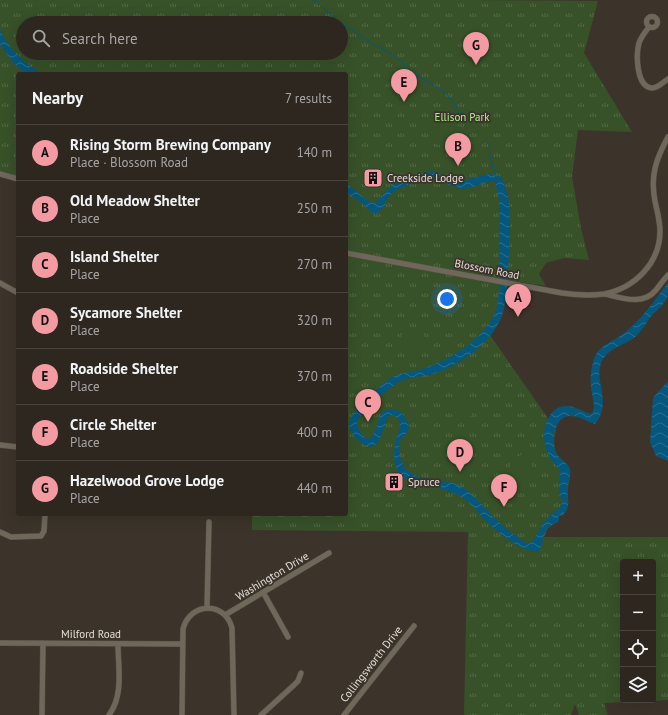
<!DOCTYPE html>
<meta charset="utf-8">
<style>
:root{--surface:#2d2720;--page:#352f29;--text:#f1f3f6;--muted:#a7a5a5;--line:#48443e;--accent:#f49aa2}
body{margin:0;font-family:"PT Sans",sans-serif;background:var(--page);color:var(--text)}
.controls{position:absolute;right:12px;bottom:12px;display:grid;overflow:hidden;border-radius:4px;box-shadow:0 4px 16px #0002}
.controls button{width:36px;height:36px;display:grid;place-items:center;padding:0;border:0;border-bottom:1px solid var(--line);background:var(--surface);color:var(--text);font:20px sans-serif}
.you{position:absolute;left:447px;top:299px;width:14px;height:14px;margin:-10px;border:3px solid #fff;border-radius:50%;background:#1a73e8;box-shadow:0 0 0 6px #1a73e833}
.badge{display:grid;place-items:center;width:26px;height:26px;border-radius:50%;background:var(--accent);color:#111;font-size:13px;font-weight:700}
.pin{position:absolute;translate:-50% -33px;filter:drop-shadow(0 1px 2px #0008)}
.pin::after{content:'';position:absolute;top:21px;width:14px;height:12px;background:inherit;clip-path:polygon(0 0,100% 0,50% 100%)}
.list{margin:0;padding:0;list-style:none}
h2{display:flex;justify-content:space-between;align-items:center;height:52px;margin:0;padding:0 16px;font-size:17px}
h2 small{font-size:13px;font-weight:400;color:var(--muted)}
.list li{display:grid;grid-template-columns:26px 1fr auto;gap:12px;align-items:center;box-sizing:border-box;height:56px;padding:0 16px;border-top:1px solid var(--line)}
.list b{display:block;font-size:15px;white-space:nowrap}
.list p{margin:0;font-size:13px;white-space:nowrap;color:var(--muted)}
.list em{font-size:13px;font-style:normal;color:var(--muted)}
.icon{flex:none;width:22px;height:22px;fill:none;stroke:currentColor;stroke-width:2;stroke-linecap:round;stroke-linejoin:round}
.map{position:relative;flex:none;width:668px;height:715px;overflow:hidden}
.search{position:absolute;background:var(--surface);box-shadow:0 4px 16px #0002;left:16px;top:16px;width:332px;height:44px;display:flex;align-items:center;gap:10px;box-sizing:border-box;padding:0 14px;border-radius:22px;color:var(--muted);font-size:15px}
.panel{position:absolute;background:var(--surface);box-shadow:0 4px 16px #0002;left:16px;top:72px;width:332px;height:444px;border-radius:4px}
.map>svg:first-child{display:block}
.park{fill:url(#park-tufts);fill-rule:evenodd}
.pitch{fill:#375129}
.water{fill:url(#water-waves)}
.lines{fill:none;stroke-linecap:round;stroke-linejoin:round}
.stream{stroke:#06577d;stroke-width:1}
.minor-casing{stroke:#59534a;stroke-width:6}
.minor{stroke:#70675b;stroke-width:5}
.labels{text-anchor:middle;stroke-width:3.5;stroke-linejoin:round;paint-order:stroke}
.park-label{font-size:11px;fill:#aef08c;stroke:#3c342a}
.poi-label{font-size:11px;fill:#e4dfd9;stroke:#3c342a;text-anchor:start}
.street-label{font-size:11px;fill:#e4dfd9;stroke:#3c342a}
</style>
<div class="map">
<svg width="668" height="715" viewBox="0 0 668 715">
<defs>
<pattern id="park-tufts" width="24" height="20" patternUnits="userSpaceOnUse"><rect width="24" height="20" fill="#375129"/><path d="M3 7l-1-3M5 7V3M7 7l1-3M15 17l-1-3M17 17v-4M19 17l1-3" fill="none" stroke="#546a47"/></pattern>
<pattern id="water-waves" width="16" height="10" patternUnits="userSpaceOnUse"><rect width="16" height="10" fill="#06577d"/><path d="M0 5q4-4 8 0t8 0" fill="none" stroke="#2a6f8f"/></pattern>
</defs>
<rect width="100%" height="100%" fill="#3c342a"/>
<!-- park -->
<path class="park" d="M 0,0 L 472,0 L 598,1 L 584,53 L 632,132 L 578,130 L 572,177 L 581,228 L 589,260 L 564,258 L 546,263 L 539,274 L 546,286 L 508,280 L 503,313 L 500,320 L 490,335 L 556,430 C 554,439 552,449 559,457 C 563,461 567,463 569,468 C 572,475 568,483 568,490 C 567,495 569,500 568,505 C 568,509 565,513 562,516 L 558,515 L 559,521 L 548,528 L 544,537 L 668,537 L 668,700 L 604,703 L 608,715 L 579,715 L 575,704 L 571,715 L 464,715 L 468,532 L 252,530 L 252,514 L 346,514 L 346,74 L 18,74 L 18,176 L 0,171 ZM 23,23 L 341,23 L 341,53 L 23,53 ZM 623,562 L 653,562 L 653,700 L 623,700 Z"/>
<!-- pitch -->
<path class="pitch" d="M 447,117 C 459,120 463,133 459,144 C 447,147 440,147 430,141 L 428,132 L 432,123 Z
M 408,330 C 421,331 424,332 428,345 L 420,351 L 410,356 L 407,354 L 401,335 Z
M 465,396 L 471,403 L 473,410 L 470,417 L 461,419 L 453,416 L 449,408 L 457,397 Z
M 524,453 C 531,460 532,466 532,476 L 517,481 L 510,474 L 511,461 Z"/>
<!-- water -->
<path class="water" d="M 0,29 C 6,47 27,66 44,74 L 27,74 L 14,64 L 0,44 Z
M 432,171 L 461,181 L 489,174 L 501,177 C 513,201 510,226 509,252 C 508,270 508,294 503,312 C 495,341 461,365 433,374 C 423,377 413,376 403,380 C 392,384 386,394 376,398 C 371,411 350,417 360,431 C 362,435 364,438 369,439 C 381,432 374,404 396,410 C 401,411 403,414 405,418 C 416,433 401,433 399,444 C 398,450 400,459 403,465 C 410,480 438,479 453,483 C 469,488 481,504 492,516 C 503,526 515,537 528,544 L 531,543 C 537,536 541,525 547,519 C 553,513 562,508 563,500 L 559,495 L 560,470 C 553,463 547,455 545,444 C 541,430 549,406 566,406 C 575,406 582,411 590,414 L 593,412 C 595,405 593,400 592,394 C 590,384 590,372 593,363 C 596,346 611,343 623,334 C 641,321 654,300 668,283 C 668,287 668,294 667,298 C 664,305 658,309 653,314 C 646,322 642,332 634,338 C 624,345 610,348 603,359 C 591,379 614,401 595,424 C 587,422 580,416 571,416 C 555,415 550,441 556,453 C 559,459 567,462 570,469 C 572,476 567,483 567,490 C 567,495 569,501 568,505 C 567,509 565,513 562,516 L 558,515 L 559,517 L 559,521 C 555,524 550,525 548,528 C 541,535 544,546 538,552 C 518,550 498,533 484,519 C 477,511 470,502 460,496 C 452,492 443,489 435,487 C 421,484 409,486 399,473 C 394,467 393,452 395,444 C 397,434 406,420 392,415 L 388,417 L 378,443 L 371,447 C 365,446 361,443 356,438 C 341,423 354,412 366,401 C 374,394 379,386 388,380 C 400,371 414,373 428,367 C 440,363 452,356 463,349 C 474,342 493,323 496,310 C 501,294 498,275 499,258 C 499,239 500,220 499,201 C 499,194 496,186 494,180 L 473,187 L 462,189 L 427,178 L 398,189 L 392,193 L 385,202 L 385,206 L 376,214 L 371,212 L 366,206 L 346,192 L 346,183 L 369,202 L 375,203 L 392,185 L 417,174 Z
M 668,381 L 668,461 L 656,456 L 650,442 L 653,398 Z"/>
<g class="lines">
<!-- stream -->
<path class="stream" d="M 314,0 L 337,20 L 363,38 L 393,55 L 418,76 L 446,93 L 463,116 L 489,142 L 490,157 L 495,175"/>
<!-- minor casing -->
<g class="minor-casing">
<path id="minor" d="M646.5 22a5.5 5.5 0 1 1 11 0a5.5 5.5 0 1 1-11 0Z
M 649,27 C 645,32 641,37 639,43 C 636,54 636,87 652,88 C 658,88 663,82 668,79
M 0,174 L 18,179
M 346,253 L 562,293 C 575,295 590,296 604,294 C 635,288 660,263 660,231 C 660,221 657,211 655,201 C 650,176 656,159 668,137
M 0,283 L 18,293
M 605,294 C 622,298 643,306 656,290 C 660,285 664,279 668,275
M 0,445 L 18,447
M 0,532 L 11,537 L 41,536 L 44,531 L 45,514
M 263,592 L 288,637
M 207,608 L 209,522
M 225,615 L 329,553
M 0,643 L 182,644
M 42,715 L 43,643
M 109,715 C 124,695 118,667 118,644
M 182,715 L 183,629 C 190,602 225,601 232,628 L 234,715
M 261,715 L 293,686 L 298,681 L 301,673
M 344,715 L 414,626"/>
</g>
<!-- minor -->
<use href="#minor" class="minor"/>
</g>
<!-- icons -->
<defs>
<g id="building-square" transform="scale(1)"><rect x="-9" y="-9" width="18" height="18" rx="4" fill="#f49aa2" stroke="#3c342a"/><path d="M-4-6H4V6H1V3H-1V6H-4ZM-2.5-4.3h1.7v1.8h-1.7ZM.8-4.3h1.7v1.8H.8ZM-2.5-1h1.7V.8h-1.7ZM.8-1h1.7V.8H.8Z" fill="#111"/></g>
</defs>
<g fill-rule="evenodd">
<use href="#building-square" x="373" y="178"/>
<use href="#building-square" x="394" y="482"/>
</g>
<g class="labels">
<!-- park labels -->
<g class="park-label">
<text x="462" y="121">Ellison Park</text>
</g>
<!-- poi labels -->
<g class="poi-label">
<text x="387" y="182">Creekside Lodge</text>
<text x="408" y="486">Spruce</text>
</g>
<!-- street labels -->
<g class="street-label">
<text transform="translate(487 269) rotate(11)" y="4">Blossom Road</text>
<text transform="translate(272 576) rotate(-31)" y="4">Washington Drive</text>
<text x="91" y="638">Milford Road</text>
<text transform="translate(371 664) rotate(-52)" y="4">Collingsworth Drive</text>
</g>
</g>
</svg>
<div class="controls">
<button>+</button>
<button>−</button>
<button><svg class="icon" aria-label="locate" viewBox="0 0 24 24"><circle cx="12" cy="12" r="6"/><path d="M12 2v4M12 18v4M2 12h4M18 12h4"/></svg></button>
<button><svg class="icon" aria-label="layers" viewBox="0 0 24 24"><path d="M12 4l9 5-9 5-9-5zM3 14l9 5 9-5"/></svg></button>
</div>
<div class="you"></div>
<div class="pin badge" style="left:518px;top:317px">A</div>
<div class="pin badge" style="left:458px;top:166px">B</div>
<div class="pin badge" style="left:368px;top:422px">C</div>
<div class="pin badge" style="left:460px;top:472px">D</div>
<div class="pin badge" style="left:404px;top:102px">E</div>
<div class="pin badge" style="left:504px;top:507px">F</div>
<div class="pin badge" style="left:476px;top:65px">G</div>
<div class="search"><svg class="icon" aria-label="search" viewBox="0 0 24 24"><circle cx="10" cy="10" r="6"/><path d="M15 15l6 6"/></svg>Search here</div>
<section class="panel">
<h2>Nearby<small>7 results</small></h2>
<ul class="list">
<li><span class="badge">A</span><div><b>Rising Storm Brewing Company</b><p>Place · Blossom Road</p></div><em>140 m</em></li>
<li><span class="badge">B</span><div><b>Old Meadow Shelter</b><p>Place</p></div><em>250 m</em></li>
<li><span class="badge">C</span><div><b>Island Shelter</b><p>Place</p></div><em>270 m</em></li>
<li><span class="badge">D</span><div><b>Sycamore Shelter</b><p>Place</p></div><em>320 m</em></li>
<li><span class="badge">E</span><div><b>Roadside Shelter</b><p>Place</p></div><em>370 m</em></li>
<li><span class="badge">F</span><div><b>Circle Shelter</b><p>Place</p></div><em>400 m</em></li>
<li><span class="badge">G</span><div><b>Hazelwood Grove Lodge</b><p>Place</p></div><em>440 m</em></li>
</ul>
</section>
</div>
